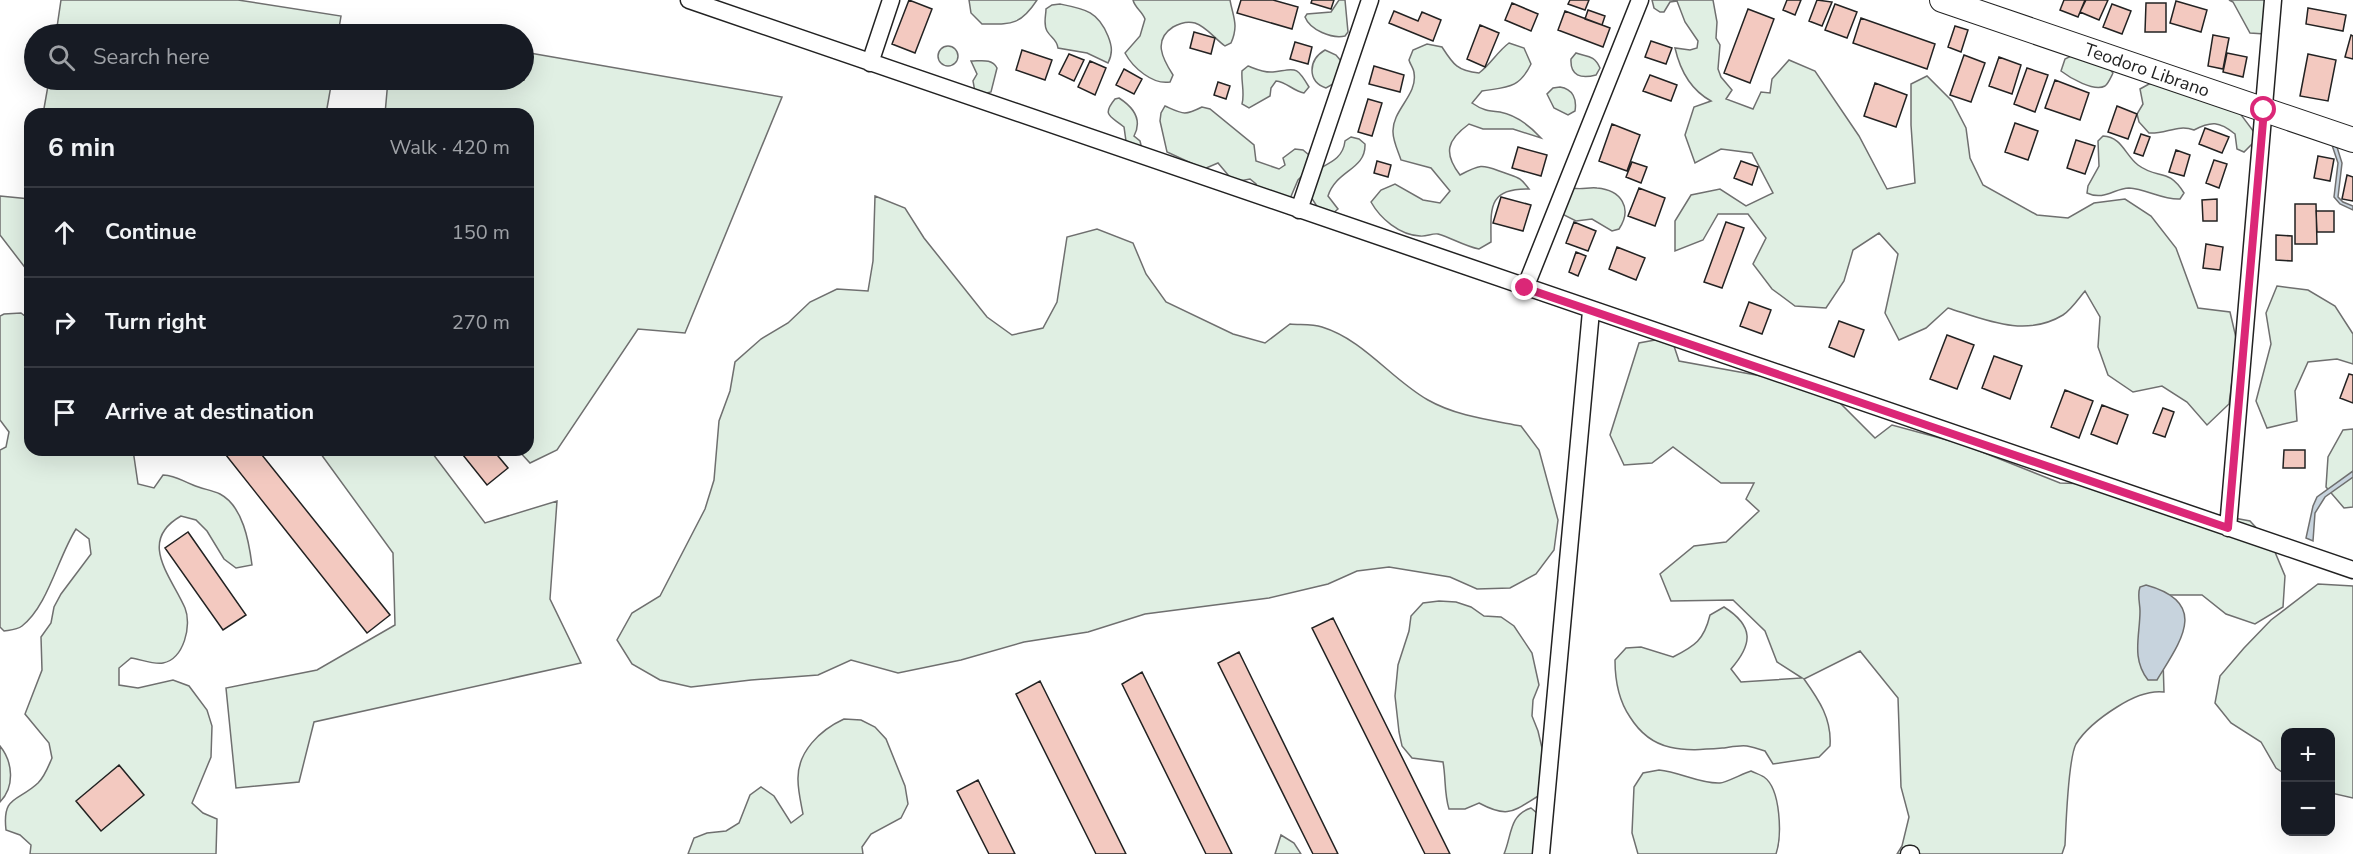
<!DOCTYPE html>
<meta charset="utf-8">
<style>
:root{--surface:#171b24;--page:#20242c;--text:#f1f3f6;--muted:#9ea1a6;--line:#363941}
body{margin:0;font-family:"Nunito Sans",sans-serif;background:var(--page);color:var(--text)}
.controls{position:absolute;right:18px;bottom:18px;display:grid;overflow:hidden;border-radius:12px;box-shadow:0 6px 24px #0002}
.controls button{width:54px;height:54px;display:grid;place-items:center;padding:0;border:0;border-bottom:2px solid var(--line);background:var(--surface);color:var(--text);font:30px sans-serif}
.stop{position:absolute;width:18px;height:18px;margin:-14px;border:4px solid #db2777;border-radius:50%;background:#fff}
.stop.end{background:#db2777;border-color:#fff;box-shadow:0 2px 6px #0008}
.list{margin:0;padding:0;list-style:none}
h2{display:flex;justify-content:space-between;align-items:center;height:78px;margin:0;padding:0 24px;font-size:26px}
h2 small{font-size:20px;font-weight:400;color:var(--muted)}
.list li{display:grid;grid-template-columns:39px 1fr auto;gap:18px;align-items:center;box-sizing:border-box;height:90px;padding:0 24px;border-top:2px solid var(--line)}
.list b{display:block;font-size:22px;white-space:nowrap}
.list em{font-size:20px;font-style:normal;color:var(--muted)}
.icon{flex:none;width:33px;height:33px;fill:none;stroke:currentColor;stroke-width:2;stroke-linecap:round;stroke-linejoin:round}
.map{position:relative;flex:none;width:2353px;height:854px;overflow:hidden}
.search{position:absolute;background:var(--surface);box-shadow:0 6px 24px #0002;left:24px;top:24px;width:510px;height:66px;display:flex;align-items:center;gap:15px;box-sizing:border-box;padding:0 21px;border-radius:33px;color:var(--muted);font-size:22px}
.panel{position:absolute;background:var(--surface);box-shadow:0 6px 24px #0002;left:24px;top:108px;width:510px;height:348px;border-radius:18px}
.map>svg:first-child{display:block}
.green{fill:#e0efe3;stroke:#6f6f6f;stroke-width:1.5}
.water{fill:#c7d3dd;stroke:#6f6f6f;stroke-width:1.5}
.building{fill:#f3c9c0;stroke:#222;stroke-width:1.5}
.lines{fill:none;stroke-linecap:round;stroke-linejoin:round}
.minor-casing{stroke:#222;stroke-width:19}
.secondary-casing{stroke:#222;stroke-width:26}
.minor{stroke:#fff;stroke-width:16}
.secondary{stroke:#fff;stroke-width:24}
.route{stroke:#db2777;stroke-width:8}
.labels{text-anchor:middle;stroke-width:4.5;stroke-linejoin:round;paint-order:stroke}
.street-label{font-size:18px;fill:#222;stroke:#fff}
</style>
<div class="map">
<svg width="2353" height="854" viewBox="0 0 2353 854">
<rect width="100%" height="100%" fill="#fff"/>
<!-- green -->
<path class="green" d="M 61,0 L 238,0 L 341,16 L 338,34 L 56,34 Z
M 969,0 L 1037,0 C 1020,26 1011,24 982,24 L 971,13 Z
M 1133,0 L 1230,0 C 1233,17 1239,25 1231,43 L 1225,46 C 1215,39 1207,27 1195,23 C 1188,21 1180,23 1173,27 C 1153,40 1162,58 1173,75 L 1170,82 C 1153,85 1133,68 1125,53 L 1140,36 L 1145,19 C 1142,11 1135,8 1133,0 Z
M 1339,0 L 1345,0 L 1348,32 L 1345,36 C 1332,39 1310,30 1305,17 L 1307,14 L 1331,12 Z
M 1652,0 L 1713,0 L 1717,22 L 1716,38 L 1720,45 L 1718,69 L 1721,77 L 1732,90 L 1726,99 L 1753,109 L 1761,92 L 1770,93 L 1772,79 L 1789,60 L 1815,71 L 1859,136 L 1887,189 L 1915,183 L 1911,125 L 1911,84 L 1927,76 L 1952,101 L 1966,128 L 1970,158 L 1983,185 L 2037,215 L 2068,218 L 2094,203 L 2125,199 L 2151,216 L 2176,248 L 2198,308 L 2230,312 L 2237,342 L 2229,404 L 2207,425 L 2187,402 L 2162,386 L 2133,392 L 2108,375 L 2098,347 L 2100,317 L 2085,291 C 2079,298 2071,310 2063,315 C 2025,338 1986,320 1948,308 L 1926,328 L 1899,340 L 1885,313 L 1898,254 L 1879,233 L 1853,250 L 1844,281 L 1826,308 L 1795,306 L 1772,289 L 1753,264 L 1766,238 L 1748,214 L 1718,214 L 1703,240 L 1675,251 L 1675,221 L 1691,195 L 1720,189 L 1746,206 L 1773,193 L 1752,153 L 1721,149 L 1695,163 L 1685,135 L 1694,107 L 1711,101 C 1691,90 1680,70 1675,48 L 1690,50 L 1697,48 L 1698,41 L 1685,22 L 1677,1 L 1670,2 L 1664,12 L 1660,12 L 1654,8 Z
M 2229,0 L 2281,0 L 2279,24 L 2265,34 L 2250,33 L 2233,2 Z
M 1060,4 C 1085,9 1098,11 1108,36 C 1112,46 1113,53 1108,63 L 1087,53 L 1058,48 C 1057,39 1051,38 1047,31 C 1043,24 1046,16 1046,9 L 1052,5 Z
M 1509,43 L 1524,48 L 1531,64 C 1519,89 1507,87 1482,91 L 1472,103 C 1482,110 1488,111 1500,112 C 1516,115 1530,126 1541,138 L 1513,129 L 1483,129 L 1469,124 C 1447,140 1443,153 1460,175 C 1483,163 1482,165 1505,173 C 1519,178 1520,177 1529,189 C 1487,188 1491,209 1491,242 L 1479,249 C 1464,246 1452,238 1438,234 C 1432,233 1426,237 1420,236 C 1399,235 1380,218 1371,202 L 1381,190 L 1395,184 L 1423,200 L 1440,203 L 1450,191 L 1431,168 L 1401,160 C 1398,151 1393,141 1393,132 C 1392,110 1418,95 1414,73 C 1414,69 1410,64 1409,60 L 1413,50 L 1427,44 L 1442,47 C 1453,64 1457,71 1479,73 C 1491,64 1497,52 1509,43 Z
M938 56a10 10 0 1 1 20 0a10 10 0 1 1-20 0Z
M 1325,50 L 1336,55 L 1341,61 L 1333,84 L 1326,88 C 1307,81 1308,60 1325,50 Z
M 524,52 L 782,97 L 685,333 L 638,329 L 557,450 L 530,463 L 518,450 L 528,450 L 528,114 L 385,114 L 388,80 L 524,80 Z
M 1576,53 C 1586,57 1594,54 1600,68 L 1596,75 C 1581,79 1570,76 1571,59 Z
M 2071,56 L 2108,67 L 2113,73 C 2111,77 2108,84 2105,86 C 2094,92 2070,78 2061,71 L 2065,59 Z
M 971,61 C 981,61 992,58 997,68 L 991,92 L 983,94 L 975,92 L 973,81 L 977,74 Z
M 1248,66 C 1256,69 1264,73 1273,72 C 1296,69 1296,65 1309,87 L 1304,93 C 1293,91 1287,82 1276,81 L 1271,88 L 1270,96 L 1249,108 L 1242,104 C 1245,93 1241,82 1242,71 Z
M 49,80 L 332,80 L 326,114 L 43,114 Z
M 2165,83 L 2239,112 L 2254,132 L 2255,141 L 2244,152 L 2237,149 L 2235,134 C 2219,121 2211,121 2194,130 C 2178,124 2166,134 2149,133 L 2139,122 L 2137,114 L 2143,104 L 2140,89 L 2149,84 Z
M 1560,87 C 1573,89 1577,99 1575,111 L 1568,115 L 1554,108 L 1547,94 L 1553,88 Z
M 1119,98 C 1133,107 1143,119 1134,136 L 1140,141 L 1142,149 L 1126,141 L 1124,127 C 1111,116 1101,116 1115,99 Z
M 1165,106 C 1183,114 1184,116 1202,107 L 1210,109 L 1254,145 L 1256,161 L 1279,169 L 1285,165 L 1283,158 L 1295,149 L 1303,150 L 1309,155 L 1310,168 L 1298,180 L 1289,201 L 1257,192 L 1256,184 L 1250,179 L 1234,182 L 1218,163 L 1204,169 L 1167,152 L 1160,121 L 1161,113 Z
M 2103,136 C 2122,137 2125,155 2138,165 C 2158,180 2168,167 2184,193 L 2180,199 C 2163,200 2146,189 2129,188 C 2115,188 2104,201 2087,193 L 2088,186 L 2099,166 L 2098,141 Z
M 1351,137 L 1359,139 L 1365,144 C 1366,170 1336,170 1328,196 L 1338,209 L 1332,214 L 1318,208 L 1309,194 L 1315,171 C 1329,163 1343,159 1345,141 Z
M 1573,188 C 1581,190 1589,187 1597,188 C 1621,190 1633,208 1619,229 L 1612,231 L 1592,219 L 1576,221 L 1562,214 Z
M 0,196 L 30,199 L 30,274 L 0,235 Z
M 875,196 L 905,208 L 924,238 L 987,317 L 1012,335 L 1043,328 L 1057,302 L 1067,237 L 1097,229 L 1133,243 L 1146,274 L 1166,302 L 1233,334 L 1265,343 L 1290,324 C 1300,325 1312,324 1322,327 C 1364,340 1391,379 1428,400 C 1456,416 1490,420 1521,426 L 1539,450 L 1558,520 L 1554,550 L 1536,574 L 1510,588 L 1477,589 L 1450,577 L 1389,567 L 1357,571 L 1328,584 L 1269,598 L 1145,614 L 1088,632 L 1024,642 L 961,660 L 898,673 L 851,660 L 818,675 L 751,680 L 691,687 L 660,680 L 632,664 L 617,640 L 632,613 L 660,596 L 705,509 L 714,480 L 719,421 L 730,391 L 735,362 L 761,339 L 788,323 L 810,302 L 837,289 L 868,291 L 873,261 Z
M 2277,286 L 2308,290 L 2335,306 L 2353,334 L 2353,364 L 2337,359 L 2308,362 L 2295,391 L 2297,421 L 2267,428 L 2256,401 L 2271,344 L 2266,313 Z
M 21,313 L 30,320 L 30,450 L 133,450 L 138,484 L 154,488 L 163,475 C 177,476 180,480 193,485 C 202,489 212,490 220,494 C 243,506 249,542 252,565 L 236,568 L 224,559 L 207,531 L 196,520 L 181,516 C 137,541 171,576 185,608 C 192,625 184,659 163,663 C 154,665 140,659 131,658 L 119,668 L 119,685 L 138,688 L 173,680 L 189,686 L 207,710 L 212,726 L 211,757 L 192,803 L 203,813 L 217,819 L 216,854 L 30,854 L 31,845 L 20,835 L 6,830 C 2,795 18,802 38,783 C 45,776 48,767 52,758 L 49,743 L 25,714 L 42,670 L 41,637 L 51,623 L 54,607 L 61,594 L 91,554 L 89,539 L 76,529 C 58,557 48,606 22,626 C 17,630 10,630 4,631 L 0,627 L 0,450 L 6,447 L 9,432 L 0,420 L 0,316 L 4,314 Z
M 1671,337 L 1679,361 L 1767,377 L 1836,399 L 1875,438 L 1892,425 L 1962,444 L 2060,483 L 2092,484 L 2152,510 L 2218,515 L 2250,521 L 2272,545 L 2285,576 L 2283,607 L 2255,624 L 2226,614 L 2202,595 L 2170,595 L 2162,626 L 2164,692 C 2147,690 2131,698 2117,707 C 2101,717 2086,728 2076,744 C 2068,759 2066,825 2065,845 L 2062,854 L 1897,854 L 1902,846 L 1909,817 L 1901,787 L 1898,698 L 1860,651 L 1804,679 C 1819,700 1832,719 1830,746 L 1819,757 L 1773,764 L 1765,751 C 1759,749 1753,747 1747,746 C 1740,745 1731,747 1724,748 C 1685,751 1653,754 1630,717 C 1619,701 1615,679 1615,660 L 1626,648 L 1641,647 L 1673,657 C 1695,646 1704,640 1710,615 L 1724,607 C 1754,626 1753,644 1731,669 L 1741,682 L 1802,678 L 1777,662 L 1765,631 L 1733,600 L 1671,601 L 1660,574 L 1694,546 L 1726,542 L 1759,511 L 1746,499 L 1754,483 L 1721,483 L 1673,447 L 1652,463 L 1624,465 L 1610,435 L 1639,343 Z
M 2353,429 L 2353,507 L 2344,508 L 2326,487 L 2328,457 L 2343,430 Z
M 318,450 L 430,450 L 485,523 L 557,501 L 550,599 L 581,663 L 314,722 L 299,782 L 236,788 L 226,688 L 317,670 L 395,625 L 393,553 Z
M 2318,584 L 2353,586 L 2353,798 L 2331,793 L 2330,732 L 2286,732 L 2285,774 L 2276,768 L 2261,742 L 2231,723 L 2215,703 L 2220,676 L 2244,648 L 2271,620 Z
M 1439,601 L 1456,602 L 1471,607 L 1484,616 L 1501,617 L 1514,626 L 1532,653 L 1539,685 L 1533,700 L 1532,716 L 1538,731 L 1542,748 L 1540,795 C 1513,811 1509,819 1479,803 L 1465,809 L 1449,809 C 1444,793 1446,778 1443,762 L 1412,758 L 1402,746 L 1399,732 L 1395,696 L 1398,665 L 1409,631 L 1411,616 L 1423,603 Z
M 844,719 L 861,720 L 875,727 L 886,739 L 905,786 L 908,804 L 901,818 L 871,834 L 862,847 L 863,854 L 688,854 L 694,838 L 707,833 L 726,831 L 739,823 L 750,795 L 761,787 L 774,796 L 791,823 L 803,814 C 801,803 798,791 798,780 C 797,752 820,730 844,719 Z
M 0,746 C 13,762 15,787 0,802 Z
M 1659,770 C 1680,772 1700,784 1720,783 C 1725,783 1744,773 1751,771 C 1755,773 1761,775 1764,777 C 1781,789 1782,836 1776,854 L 1638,854 L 1632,833 L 1634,787 L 1643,773 Z
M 1531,808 L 1538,814 L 1547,854 L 1504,854 C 1512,835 1509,815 1531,808 Z
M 1281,835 L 1294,843 L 1301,854 L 1275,854 Z"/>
<!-- water -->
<path class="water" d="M 2332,145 L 2337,147 L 2342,163 L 2338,197 L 2343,202 L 2353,206 L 2353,210 L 2340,204 L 2334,197 L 2338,163 Z
M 2353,471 L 2353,477 L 2325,497 L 2315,513 L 2313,541 L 2306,538 L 2313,506 L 2317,497 Z
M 2146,585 C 2211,603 2180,642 2157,680 L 2148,680 C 2131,658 2140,636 2140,611 C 2140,603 2137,595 2140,587 Z"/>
<!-- building -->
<path class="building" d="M 909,0 L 932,9 L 915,53 L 892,44 Z
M 1241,0 L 1273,0 L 1298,7 L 1292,29 L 1237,13 Z
M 1312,0 L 1334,0 L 1331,9 L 1311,3 Z
M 1570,0 L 1589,0 L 1585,10 L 1568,4 Z
M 1787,0 L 1801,0 L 1795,15 L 1783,10 Z
M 1817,0 L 1832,2 L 1822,26 L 1809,21 Z
M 2064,0 L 2085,0 L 2078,17 L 2060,10 Z
M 2086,0 L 2108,0 L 2099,20 L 2080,12 Z
M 2176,1 L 2207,10 L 2201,32 L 2170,23 Z
M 1512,3 L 1538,14 L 1531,31 L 1505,20 Z
M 2146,3 L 2166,3 L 2166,32 L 2145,32 Z
M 1835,4 L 1857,12 L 1847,38 L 1825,30 Z
M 2112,4 L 2131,11 L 2122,34 L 2103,27 Z
M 2308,8 L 2346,15 L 2343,31 L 2306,24 Z
M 1748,9 L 1774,19 L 1750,83 L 1724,73 Z
M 1588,10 L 1605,16 L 1602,25 L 1585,19 Z
M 1394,11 L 1418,21 L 1422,12 L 1441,20 L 1433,41 L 1389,23 Z
M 1565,11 L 1610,28 L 1603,47 L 1558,30 Z
M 1861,18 L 1935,44 L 1927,69 L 1853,43 Z
M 1480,25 L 1499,33 L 1485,67 L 1467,59 Z
M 1955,26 L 1968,30 L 1961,52 L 1948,47 Z
M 1194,32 L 1215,38 L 1211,54 L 1190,48 Z
M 2213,35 L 2229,38 L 2223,69 L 2208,66 Z
M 2351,35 L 2353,36 L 2353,59 L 2345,57 Z
M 1651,41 L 1672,48 L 1666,64 L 1645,57 Z
M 1295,42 L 1312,47 L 1308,64 L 1290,59 Z
M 1022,50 L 1052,60 L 1045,80 L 1016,70 Z
M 2227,53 L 2247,57 L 2243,77 L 2223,72 Z
M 1069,54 L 1084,60 L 1074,81 L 1059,74 Z
M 2308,54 L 2336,60 L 2328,101 L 2300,96 Z
M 1964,55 L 1985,63 L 1971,102 L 1950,95 Z
M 1999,57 L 2021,65 L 2012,94 L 1989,86 Z
M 1090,61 L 1106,68 L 1095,95 L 1078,87 Z
M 1374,66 L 1404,75 L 1400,92 L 1369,84 Z
M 2027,68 L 2048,75 L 2035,112 L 2014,104 Z
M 1124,69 L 1142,79 L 1134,94 L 1116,85 Z
M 1650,75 L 1677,85 L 1671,101 L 1643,91 Z
M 2055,80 L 2089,93 L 2080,120 L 2045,108 Z
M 1218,82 L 1230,86 L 1226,99 L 1214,95 Z
M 1875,83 L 1907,95 L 1896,127 L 1864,116 Z
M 1368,99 L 1382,103 L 1372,136 L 1358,132 Z
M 2117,106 L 2137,114 L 2128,139 L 2108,132 Z
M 2015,123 L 2038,131 L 2028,160 L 2005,152 Z
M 1612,124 L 1640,135 L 1627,171 L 1599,161 Z
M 2205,128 L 2229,137 L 2222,153 L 2199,144 Z
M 2141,134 L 2150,137 L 2143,156 L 2134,153 Z
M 2076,140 L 2095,146 L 2085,174 L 2067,168 Z
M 1518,147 L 1547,155 L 1541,176 L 1512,168 Z
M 2176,150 L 2190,155 L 2184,176 L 2169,172 Z
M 2318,156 L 2334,159 L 2330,181 L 2314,178 Z
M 2214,160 L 2227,164 L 2219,188 L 2206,183 Z
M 1377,161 L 1391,165 L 1388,177 L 1374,173 Z
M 1741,161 L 1758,167 L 1752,185 L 1734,178 Z
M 1632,162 L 1647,167 L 1641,183 L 1626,177 Z
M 2347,175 L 2353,177 L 2353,201 L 2342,199 Z
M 1639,188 L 1665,198 L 1655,226 L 1628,216 Z
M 1501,197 L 1531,205 L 1523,231 L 1493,223 Z
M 2217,199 L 2217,221 L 2203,221 L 2202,200 Z
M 2295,204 L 2316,204 L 2317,244 L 2295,244 Z
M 2316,211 L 2334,211 L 2334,232 L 2317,232 Z
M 1574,222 L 1596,231 L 1588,251 L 1566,243 Z
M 1726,222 L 1744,228 L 1722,288 L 1704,282 Z
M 2276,235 L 2292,236 L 2292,261 L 2276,260 Z
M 2206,244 L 2223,247 L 2220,270 L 2203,268 Z
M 1617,247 L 1645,258 L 1636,280 L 1609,269 Z
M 1576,252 L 1586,256 L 1578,276 L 1569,272 Z
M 1749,302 L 1771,310 L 1762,334 L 1740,326 Z
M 1839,321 L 1864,330 L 1854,357 L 1829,347 Z
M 1947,335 L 1974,345 L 1957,389 L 1930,379 Z
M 1994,356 L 2022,366 L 2010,399 L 1982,388 Z
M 2349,374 L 2353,375 L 2353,403 L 2340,398 Z
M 2065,390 L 2093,401 L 2079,438 L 2051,427 Z
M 2102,405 L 2128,415 L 2117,444 L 2091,434 Z
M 2163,408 L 2174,412 L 2165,437 L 2153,433 Z
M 222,450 L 258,450 L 390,615 L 367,633 Z
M 459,450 L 493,450 L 508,468 L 487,485 Z
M 2284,450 L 2305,450 L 2305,468 L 2283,468 Z
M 188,532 L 246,615 L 223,630 L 165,548 Z
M 1333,618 L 1450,854 L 1425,854 L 1312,628 Z
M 1239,652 L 1338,854 L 1313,854 L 1218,663 Z
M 1142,672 L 1232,854 L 1206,854 L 1122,684 Z
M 1040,681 L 1126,854 L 1096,854 L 1016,694 Z
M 119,765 L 144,795 L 101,831 L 76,801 Z
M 978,780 L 1015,854 L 989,854 L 957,791 Z"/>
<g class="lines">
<!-- minor casing -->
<g class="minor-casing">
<path id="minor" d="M 689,0 L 2353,570
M 870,63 L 891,0
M 1299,210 L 1370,0
M 1525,288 L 1640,0
M 2228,528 L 2273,0
M 1541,854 L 1591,311
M 1909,854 L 1911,854"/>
</g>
<!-- secondary casing -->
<g class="secondary-casing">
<path id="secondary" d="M 1942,0 L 2353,140"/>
</g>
<!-- minor -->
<use href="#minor" class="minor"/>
<!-- secondary -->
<use href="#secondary" class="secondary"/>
</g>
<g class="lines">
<!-- route -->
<path class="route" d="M 1525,288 L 2228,528 L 2264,110"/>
</g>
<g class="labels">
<!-- street labels -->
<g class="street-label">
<text transform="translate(2147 70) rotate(19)" y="6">Teodoro Librano</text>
</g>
</g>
</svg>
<div class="controls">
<button>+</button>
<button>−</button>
</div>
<div class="stop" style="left:2264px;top:110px"></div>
<div class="stop end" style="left:1525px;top:288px"></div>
<div class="search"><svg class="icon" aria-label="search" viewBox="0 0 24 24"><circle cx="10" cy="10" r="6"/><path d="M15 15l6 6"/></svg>Search here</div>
<section class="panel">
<h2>6 min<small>Walk · 420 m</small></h2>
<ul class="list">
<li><svg class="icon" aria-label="ahead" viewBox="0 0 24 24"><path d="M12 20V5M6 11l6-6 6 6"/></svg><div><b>Continue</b></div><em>150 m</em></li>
<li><svg class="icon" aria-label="right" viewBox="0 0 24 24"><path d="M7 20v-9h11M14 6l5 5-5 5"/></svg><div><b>Turn right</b></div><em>270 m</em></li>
<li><svg class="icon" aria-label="arrive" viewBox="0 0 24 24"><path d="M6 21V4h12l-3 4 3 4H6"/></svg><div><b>Arrive at destination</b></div></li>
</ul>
</section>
</div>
